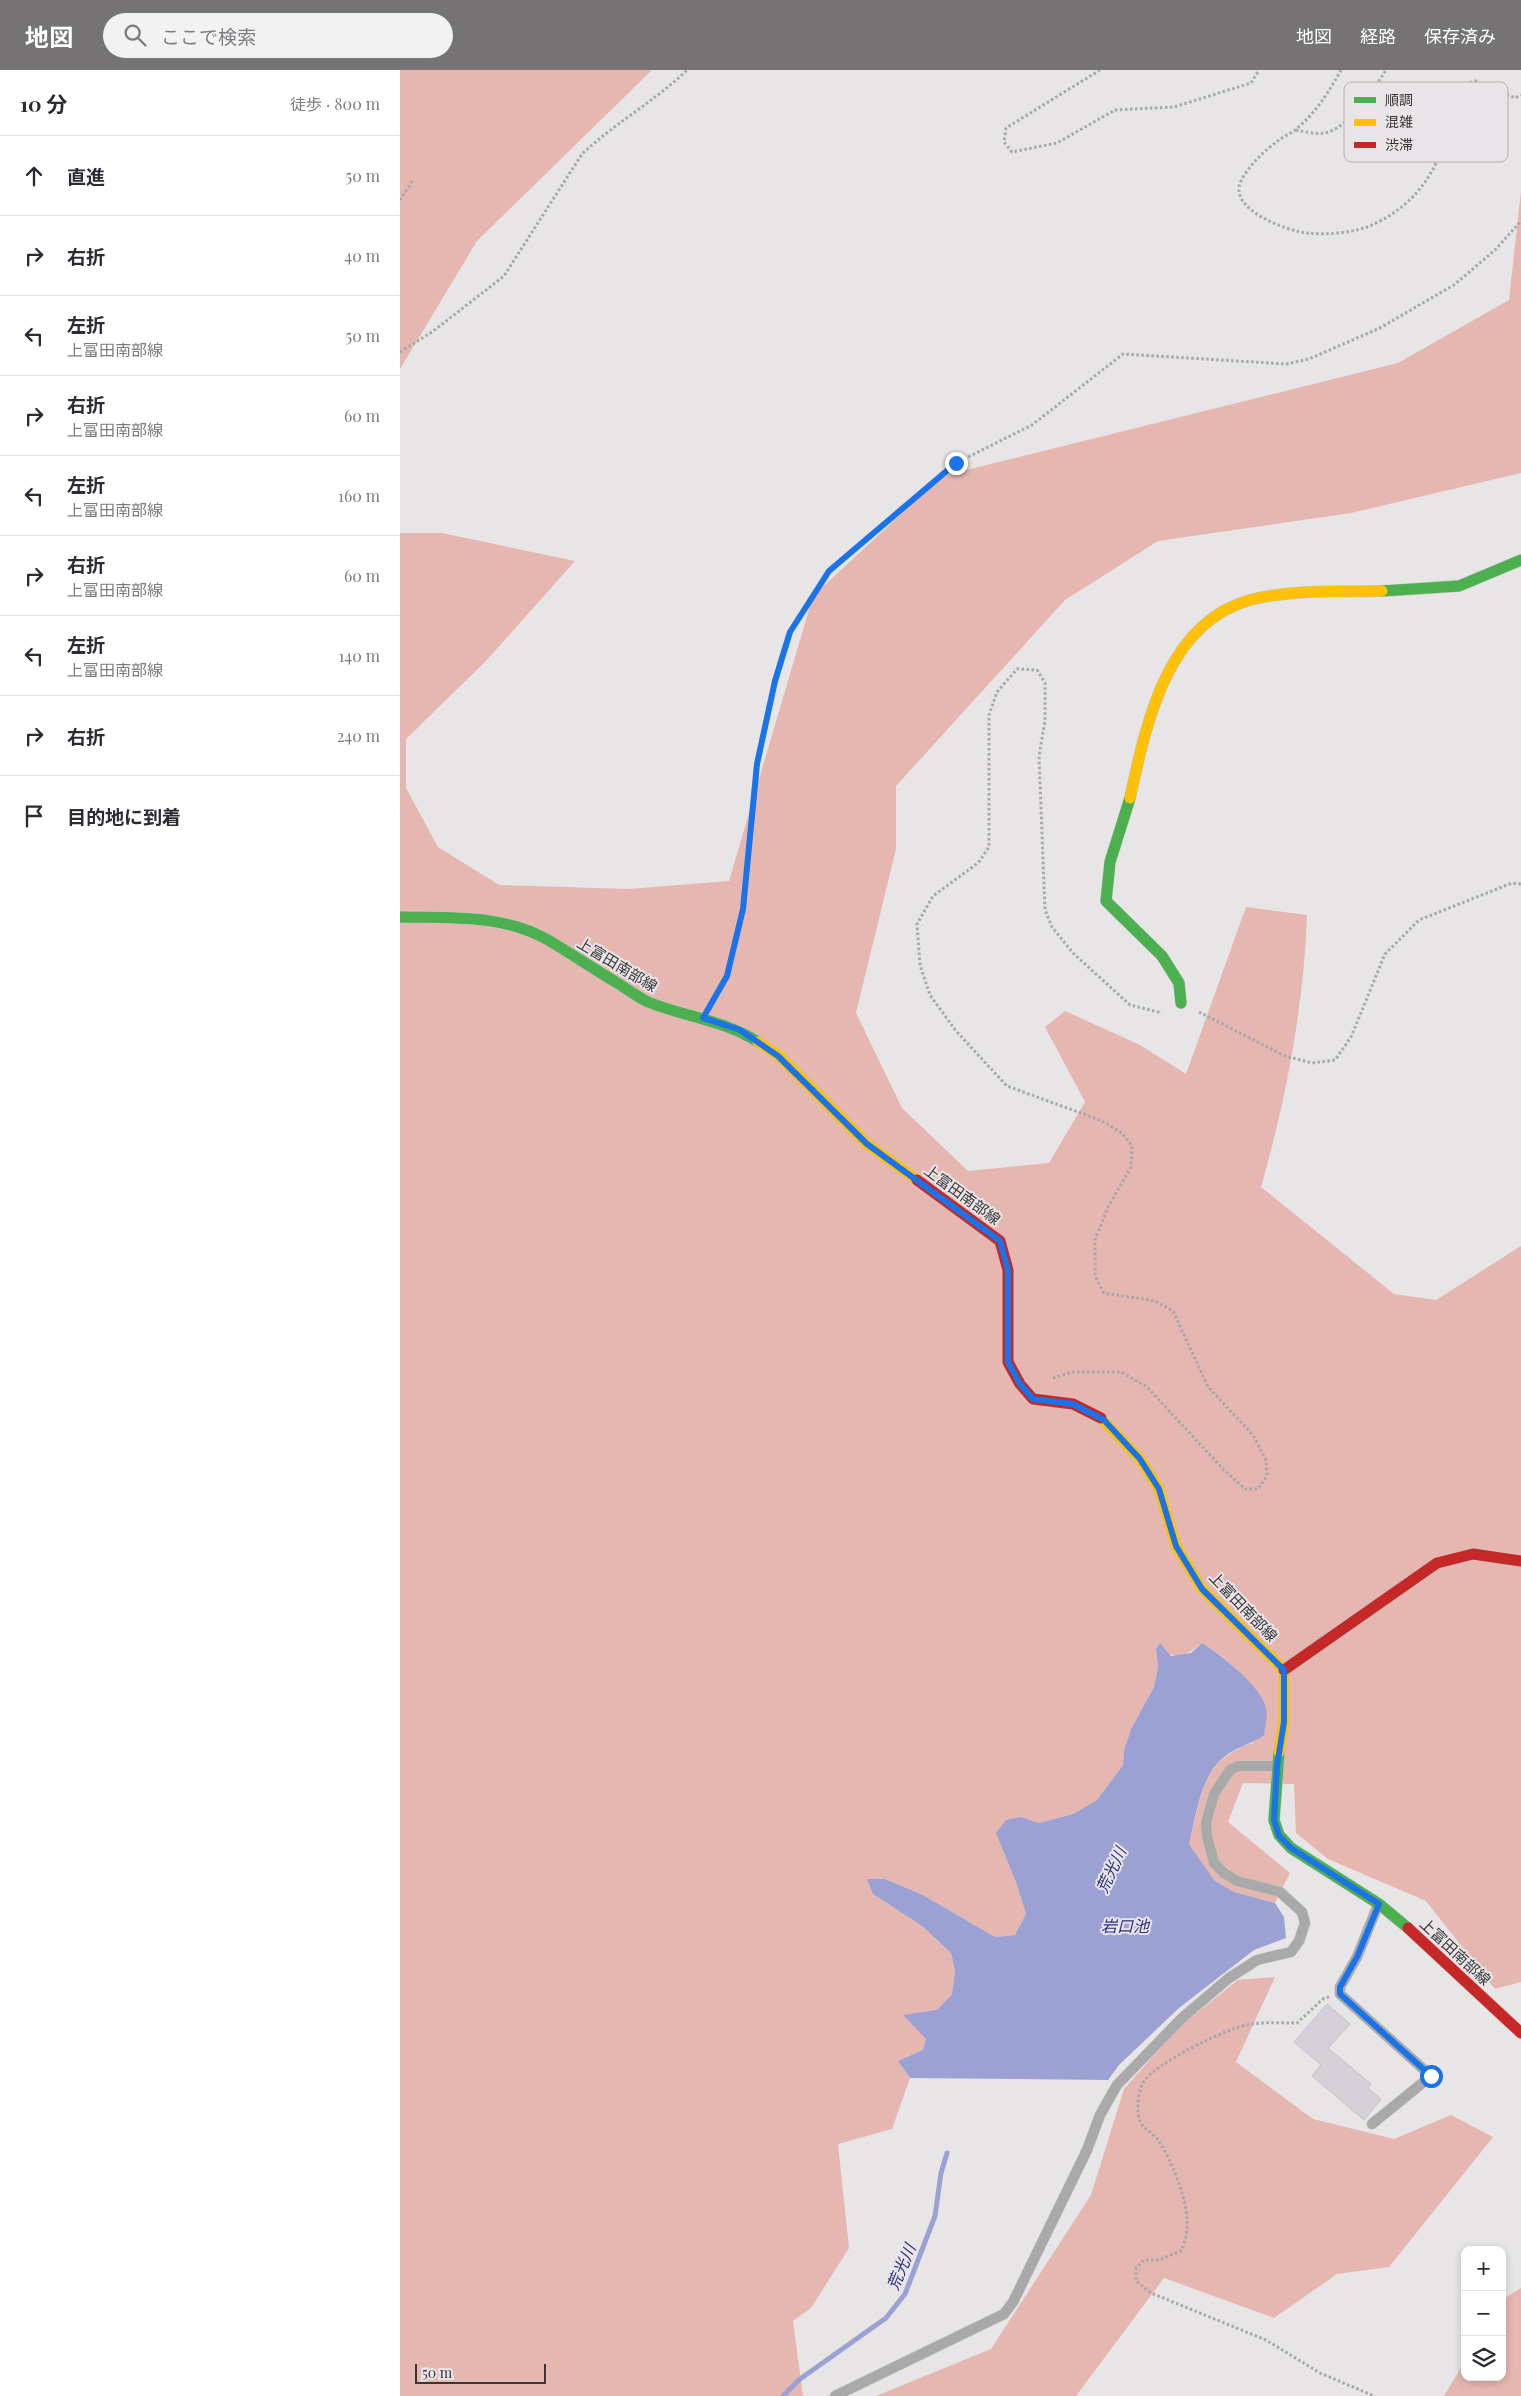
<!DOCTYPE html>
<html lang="ja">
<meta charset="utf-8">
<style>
:root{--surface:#fff;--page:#f2f2f3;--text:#2b2b33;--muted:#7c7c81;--line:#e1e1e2;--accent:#757374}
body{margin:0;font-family:"Playfair Display","Noto Sans JP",serif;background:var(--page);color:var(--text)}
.controls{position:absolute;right:15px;bottom:15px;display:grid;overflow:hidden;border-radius:10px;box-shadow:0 2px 8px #0003}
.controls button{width:45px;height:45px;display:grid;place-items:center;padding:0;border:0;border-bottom:1px solid var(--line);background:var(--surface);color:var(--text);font:25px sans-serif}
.scale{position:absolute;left:15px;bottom:12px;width:131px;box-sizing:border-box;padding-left:5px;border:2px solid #373637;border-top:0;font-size:14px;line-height:18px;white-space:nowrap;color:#373637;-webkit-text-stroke:4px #e8e4e7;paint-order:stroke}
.stop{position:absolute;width:15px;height:15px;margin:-11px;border:4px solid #1a73e8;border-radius:50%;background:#fff}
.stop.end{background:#1a73e8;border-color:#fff;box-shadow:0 1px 5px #0008}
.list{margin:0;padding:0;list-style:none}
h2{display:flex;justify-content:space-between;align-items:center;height:65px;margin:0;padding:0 20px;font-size:21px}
h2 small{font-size:16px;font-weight:400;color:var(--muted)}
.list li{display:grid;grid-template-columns:32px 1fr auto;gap:15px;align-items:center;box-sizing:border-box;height:80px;padding:0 20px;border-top:1px solid var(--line)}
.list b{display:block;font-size:19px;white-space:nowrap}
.list p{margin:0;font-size:16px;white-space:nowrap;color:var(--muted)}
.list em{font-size:16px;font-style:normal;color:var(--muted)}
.icon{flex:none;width:28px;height:28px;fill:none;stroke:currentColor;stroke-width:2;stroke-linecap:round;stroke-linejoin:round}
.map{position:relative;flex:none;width:1121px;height:2326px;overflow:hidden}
header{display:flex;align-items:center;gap:30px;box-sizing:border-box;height:70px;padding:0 25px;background:var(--accent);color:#fff}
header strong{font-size:24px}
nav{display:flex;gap:28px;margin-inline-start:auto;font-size:18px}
.search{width:350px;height:45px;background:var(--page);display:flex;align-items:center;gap:12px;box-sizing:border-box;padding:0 18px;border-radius:28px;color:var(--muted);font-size:19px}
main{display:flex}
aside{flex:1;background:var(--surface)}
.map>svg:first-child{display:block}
.forest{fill:#e6b7b0}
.water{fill:#9ba2d3}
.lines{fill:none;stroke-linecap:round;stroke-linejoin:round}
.stream{stroke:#9ba2d3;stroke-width:5}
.building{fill:#d4d0d8;stroke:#c3c2c3}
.lane-casing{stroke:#c4c2c3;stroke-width:11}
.fast-casing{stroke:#c4c2c3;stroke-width:12}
.slow-casing{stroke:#c4c2c3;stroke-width:12}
.jam-casing{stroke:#c4c2c3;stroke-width:12}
.path{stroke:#a7a7a7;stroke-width:3;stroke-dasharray:2.5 2.5;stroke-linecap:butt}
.lane{stroke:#a9a9a9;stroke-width:10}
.fast{stroke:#4caf50;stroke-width:11}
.slow{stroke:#ffc107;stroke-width:11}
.jam{stroke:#c62828;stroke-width:11}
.route{stroke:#1a73e8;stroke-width:6}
.labels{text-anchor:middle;stroke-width:4;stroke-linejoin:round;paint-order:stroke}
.street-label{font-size:15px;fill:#373637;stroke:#e8e4e7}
.water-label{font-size:16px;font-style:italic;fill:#292d7e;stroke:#e8e4e7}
.key{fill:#e8e4e7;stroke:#b3b0b2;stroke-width:1}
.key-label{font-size:14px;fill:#373637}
</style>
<header>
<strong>地図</strong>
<div class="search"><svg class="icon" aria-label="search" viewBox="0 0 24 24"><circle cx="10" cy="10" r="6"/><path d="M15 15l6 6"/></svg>ここで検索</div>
<nav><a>地図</a><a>経路</a><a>保存済み</a></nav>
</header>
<main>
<aside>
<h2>10 分<small>徒歩 · 800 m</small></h2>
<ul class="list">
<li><svg class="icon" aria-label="ahead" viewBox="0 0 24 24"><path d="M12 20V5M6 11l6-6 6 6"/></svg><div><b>直進</b></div><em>50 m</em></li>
<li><svg class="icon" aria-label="right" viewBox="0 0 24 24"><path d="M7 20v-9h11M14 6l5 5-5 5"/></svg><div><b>右折</b></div><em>40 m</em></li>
<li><svg class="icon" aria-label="left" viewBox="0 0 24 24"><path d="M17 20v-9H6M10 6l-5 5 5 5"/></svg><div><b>左折</b><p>上富田南部線</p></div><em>50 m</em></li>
<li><svg class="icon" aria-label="right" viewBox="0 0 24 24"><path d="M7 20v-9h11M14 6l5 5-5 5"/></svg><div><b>右折</b><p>上富田南部線</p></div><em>60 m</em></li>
<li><svg class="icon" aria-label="left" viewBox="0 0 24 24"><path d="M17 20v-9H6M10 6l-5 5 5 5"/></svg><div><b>左折</b><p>上富田南部線</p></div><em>160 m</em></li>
<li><svg class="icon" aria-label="right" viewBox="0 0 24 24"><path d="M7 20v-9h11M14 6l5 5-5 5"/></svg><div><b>右折</b><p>上富田南部線</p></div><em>60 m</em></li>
<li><svg class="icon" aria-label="left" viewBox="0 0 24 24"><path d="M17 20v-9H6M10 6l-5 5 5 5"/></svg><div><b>左折</b><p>上富田南部線</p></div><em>140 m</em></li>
<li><svg class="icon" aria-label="right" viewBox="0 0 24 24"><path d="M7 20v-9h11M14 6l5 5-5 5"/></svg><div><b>右折</b></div><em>240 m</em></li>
<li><svg class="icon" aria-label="arrive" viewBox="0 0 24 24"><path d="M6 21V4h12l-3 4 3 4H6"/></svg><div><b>目的地に到着</b></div></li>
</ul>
</aside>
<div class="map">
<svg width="1121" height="2326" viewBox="0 0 1121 2326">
<rect width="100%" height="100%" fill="#e7e5e6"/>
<!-- forest -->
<path class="forest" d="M 0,0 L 252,0 L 77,171 L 0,299 Z
M 1121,121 L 1121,403 L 951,443 L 758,471 L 665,530 L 496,716 L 496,779 L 456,943 L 502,1038 L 568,1101 L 649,1093 L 685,1032 L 645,957 L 665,941 L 740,975 L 786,1004 L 846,837 L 907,845 C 904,935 886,1030 861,1117 L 994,1224 L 1036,1230 L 1121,1176 L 1121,1912 L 1095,1919 L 1026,1831 L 928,1789 L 896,1763 L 894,1714 L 843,1713 L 828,1752 L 890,1803 L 875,1833 L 834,1822 L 814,1810 L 789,1774 C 802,1727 800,1690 853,1673 L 866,1638 C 851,1611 829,1589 802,1573 C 785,1587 777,1589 756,1579 L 758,1597 L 754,1617 L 731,1659 L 724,1680 L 723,1695 L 697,1730 L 673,1744 L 639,1753 L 621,1747 L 616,1812 L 626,1844 L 615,1865 L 595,1867 L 523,1825 L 485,1809 L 473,1824 L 522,1856 L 551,1883 L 555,1901 L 552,1924 L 537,1940 L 523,1980 L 498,1991 L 510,2008 L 492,2059 L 438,2074 L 449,2178 L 411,2238 L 393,2251 L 403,2326 L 0,2326 L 0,463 L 42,463 L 175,491 L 85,592 L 6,669 L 6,718 L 38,777 L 99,815 L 228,819 L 329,811 L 413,526 L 542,406 L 998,293 L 1109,230 Z
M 875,1907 L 836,1992 L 913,2049 L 994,2069 L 1051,2045 L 1093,2067 L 989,2197 L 937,2204 L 874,2248 L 764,2208 L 676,2326 L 476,2326 L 591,2279 L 691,2125 L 724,2019 L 778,1958 L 838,1910 Z
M 1121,2218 L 1121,2326 L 1044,2326 L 1065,2291 L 1065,2307 L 1102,2307 L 1102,2230 Z"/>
<!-- water -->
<path class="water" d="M 760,1573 L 771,1586 L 791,1583 L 802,1573 C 819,1583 863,1618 866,1638 C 868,1646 865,1657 864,1665 C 851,1675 835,1677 823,1688 C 800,1707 796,1747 789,1774 L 814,1810 L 834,1822 L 875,1833 L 884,1847 L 886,1868 L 854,1880 L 779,1938 L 719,1995 L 708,2010 L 510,2008 L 498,1991 L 523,1980 L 526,1969 L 503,1945 L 537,1940 L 552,1924 L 555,1901 L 551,1883 L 522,1856 L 473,1824 L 467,1809 L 485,1809 L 523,1825 L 595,1867 L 615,1865 L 626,1844 L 616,1812 L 596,1763 L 606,1750 L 621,1747 L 639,1753 L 673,1744 L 697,1730 L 723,1695 L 724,1680 L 731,1659 L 754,1617 L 758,1597 L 756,1579 Z"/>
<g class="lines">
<!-- stream -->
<path class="stream" d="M 383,2326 L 400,2309 L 486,2248 L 505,2224 L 535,2146 L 541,2103 L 547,2083"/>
</g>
<!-- building -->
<path class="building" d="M 927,1934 L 950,1954 L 928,1978 L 971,2014 L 968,2018 L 981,2029 L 964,2050 L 912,2006 L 921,1995 L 894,1972 Z"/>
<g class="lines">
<!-- lane casing -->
<g class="lane-casing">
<path id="lane" d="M 972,2054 L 1031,2006 L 940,1924 L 940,1917 L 957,1887 L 978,1835
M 435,2326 L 604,2244 L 613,2232 L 687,2080 L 700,2045 L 717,2015 L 782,1948 L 829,1908 L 857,1890 L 891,1882 L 899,1871 L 905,1853 L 902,1842 L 880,1822 L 837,1811 L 824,1803 L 814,1793 L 807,1766 L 806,1753 L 814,1724 L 830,1700 L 838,1696 L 876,1696"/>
</g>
<!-- fast casing -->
<g class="fast-casing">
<path id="fast" d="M 982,521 L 1059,516 L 1121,490
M 730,728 L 710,792 L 706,831 L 762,886 L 779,913 L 781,933
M 0,847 C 51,848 102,844 148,870 C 172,884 195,900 219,914 C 228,920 238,927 248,932 C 285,947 324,950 358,972
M 879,1682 L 874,1750 L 879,1765 L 891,1778 L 979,1834 L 1008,1858"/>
</g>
<!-- slow casing -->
<g class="slow-casing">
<path id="slow" d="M 730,728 C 746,655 766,553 850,530 C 893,519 938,522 982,521
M 358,972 L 378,985 L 467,1074 L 517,1110
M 701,1348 L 740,1389 L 759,1419 L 776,1476 L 802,1519 L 884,1600 L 884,1652 L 879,1682"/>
</g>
<!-- jam casing -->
<g class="jam-casing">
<path id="jam" d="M 517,1110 L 600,1171 L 608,1200 L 608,1292 L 620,1314 L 633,1329 L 673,1334 L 701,1348
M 884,1600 L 1037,1493 L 1073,1484 L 1121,1491
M 1008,1858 L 1121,1963"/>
</g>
<!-- path -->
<path class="path" d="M 700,0 L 606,58 L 604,72 L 612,82 L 657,73 L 715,40 L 774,37 L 851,13 L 859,0
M 941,0 C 929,22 915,44 895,60 C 890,64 884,66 879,70 C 865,80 849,95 841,111 C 827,139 887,161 907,163 C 927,165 956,163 974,154 C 1002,141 1024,120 1037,91 C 1044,75 1047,38 1048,20 L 1075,11 L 1115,28 L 1121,25
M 896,60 C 907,62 921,66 931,61 C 956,49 972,22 986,0
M 0,130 L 13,110
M 0,282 L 32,262 L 104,206 L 182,84 C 215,53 255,31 287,0
M 314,929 L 327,906 L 343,839 L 357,694 L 375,611 L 390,562 L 429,501 L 556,393 L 632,355 L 723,284 L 886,294 L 909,289 L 978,259 L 1054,215 L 1095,180 L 1121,151
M 799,942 L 885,986 L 912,993 L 935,990 L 951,967 L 985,884 L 1019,850 L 1112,813 L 1121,814
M 653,1308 L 673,1302 L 721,1302 L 747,1317 L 823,1399 L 845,1419 L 858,1419 L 867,1406 L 866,1390 L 853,1365 L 808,1317 L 773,1241 L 755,1231 L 704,1223 L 695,1206 L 695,1170 L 708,1137 L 731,1097 L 732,1076 L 722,1063 L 700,1050 L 607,1016 L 556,961 L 530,925 L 520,895 L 517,854 L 533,826 L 578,793 L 589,777 L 589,645 L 597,622 L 617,599 L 637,600 L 645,613 L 645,651 L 639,686 L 645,840 L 652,857 L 673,883 L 730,935 L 762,943
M 929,1927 L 924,1928 L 897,1953 C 882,1953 866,1952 852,1954 C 830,1956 753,1994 743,2013 C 738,2022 736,2041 740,2051 C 742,2058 753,2063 758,2070 C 771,2088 787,2129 787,2151 C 788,2162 785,2172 781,2181 L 759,2190 L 744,2190 L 736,2198 L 736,2211 L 751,2223 L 866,2270 L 920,2303 L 974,2326"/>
<!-- lane -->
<use href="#lane" class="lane"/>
<!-- fast -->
<use href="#fast" class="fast"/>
<!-- slow -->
<use href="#slow" class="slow"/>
<!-- jam -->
<use href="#jam" class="jam"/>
</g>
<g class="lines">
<!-- route -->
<path class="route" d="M 556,393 L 429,501 L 390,562 L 375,611 L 357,694 L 343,839 L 327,906 L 303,948 L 340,960 L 378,986 L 467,1074 L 600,1171 L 608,1200 L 608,1292 L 620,1314 L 633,1329 L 673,1334 L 704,1350 L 740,1389 L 759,1419 L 776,1476 L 802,1519 L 884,1600 L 884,1652 L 877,1696 L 874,1750 L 879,1766 L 891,1778 L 979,1834 L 957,1887 L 940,1917 L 940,1924 L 1031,2006"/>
</g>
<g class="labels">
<!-- street labels -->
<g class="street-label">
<text transform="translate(217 895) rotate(31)" y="5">上富田南部線</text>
<text transform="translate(562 1125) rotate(36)" y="5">上富田南部線</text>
<text transform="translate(843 1537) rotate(46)" y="5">上富田南部線</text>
<text transform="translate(1055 1882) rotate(43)" y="5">上富田南部線</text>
</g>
<!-- water labels -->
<g class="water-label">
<text transform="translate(711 1800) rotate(-65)" y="6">荒光川</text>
<text x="725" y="1862">岩口池</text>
<text transform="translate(501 2197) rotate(-67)" y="6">荒光川</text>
</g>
</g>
<!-- legend -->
<rect x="944" y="12" width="164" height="80" rx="8" class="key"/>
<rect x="954" y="27" width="22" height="6" fill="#4caf50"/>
<rect x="954" y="49" width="22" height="7" fill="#ffc107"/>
<rect x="954" y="72" width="22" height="6" fill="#c62828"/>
<g class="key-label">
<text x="985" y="35">順調</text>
<text x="985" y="57">混雑</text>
<text x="985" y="80">渋滞</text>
</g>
</svg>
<div class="controls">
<button>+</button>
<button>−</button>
<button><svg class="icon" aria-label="layers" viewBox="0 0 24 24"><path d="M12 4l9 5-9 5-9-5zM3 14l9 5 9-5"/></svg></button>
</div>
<div class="scale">50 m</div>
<div class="stop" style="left:1031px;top:2006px"></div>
<div class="stop end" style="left:556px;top:393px"></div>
</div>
</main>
